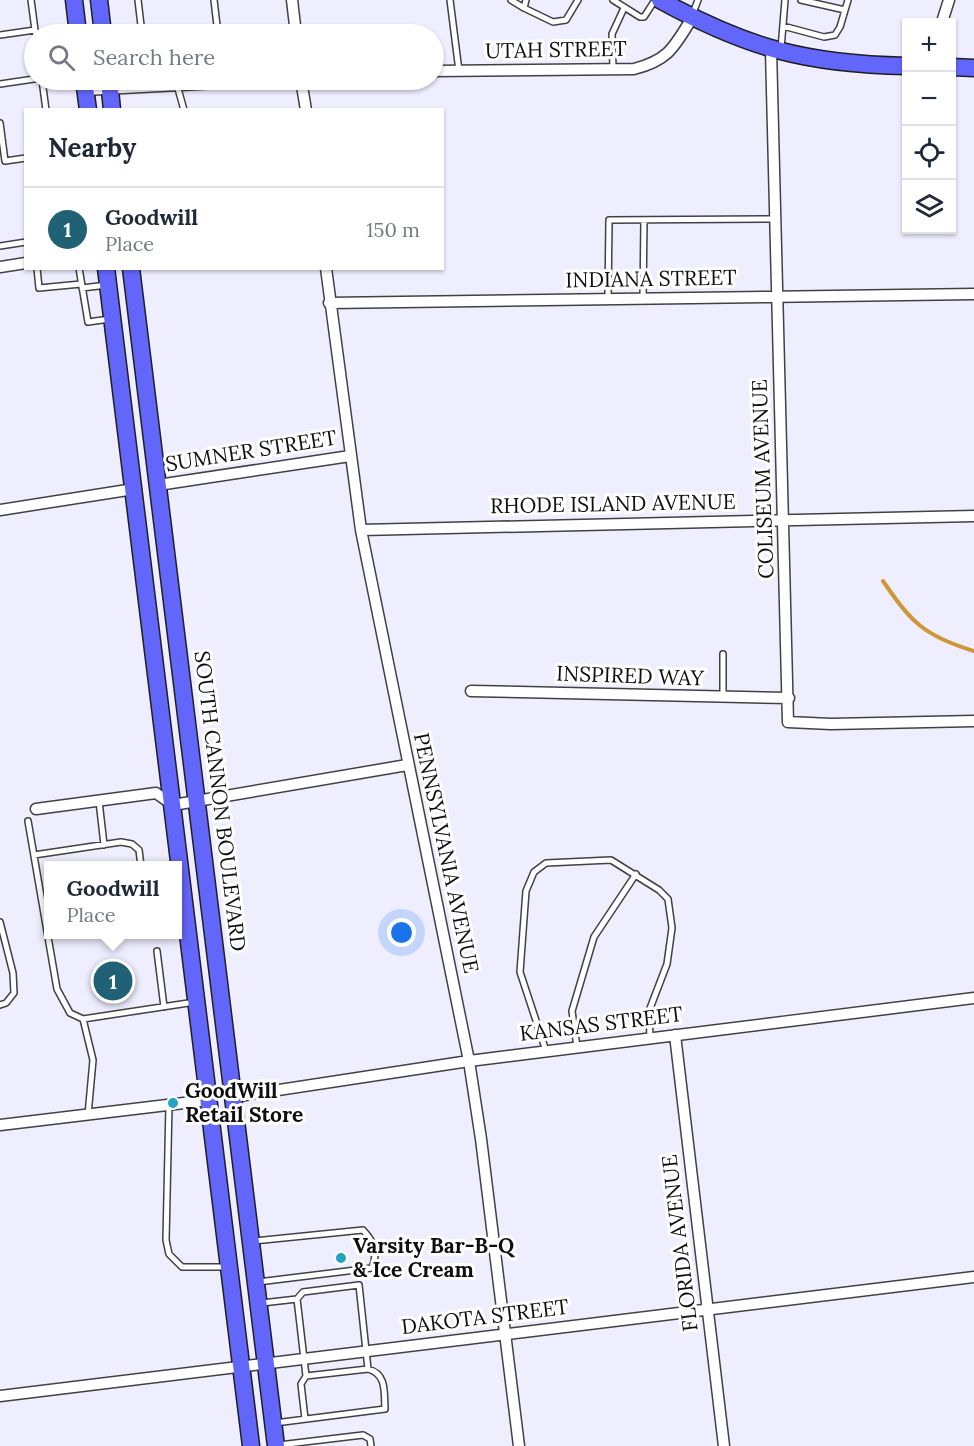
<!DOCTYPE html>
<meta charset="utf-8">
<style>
:root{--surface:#fff;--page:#f6f6f7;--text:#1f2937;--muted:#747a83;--line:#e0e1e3;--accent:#216175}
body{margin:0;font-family:Lora,serif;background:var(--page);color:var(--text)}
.controls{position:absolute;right:18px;top:18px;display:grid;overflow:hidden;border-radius:0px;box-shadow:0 2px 4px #0004}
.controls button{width:54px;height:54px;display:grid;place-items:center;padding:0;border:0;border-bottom:2px solid var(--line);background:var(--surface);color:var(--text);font:30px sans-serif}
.you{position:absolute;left:402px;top:933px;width:21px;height:21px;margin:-15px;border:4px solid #fff;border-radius:50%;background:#1a73e8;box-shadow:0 0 0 9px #1a73e833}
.badge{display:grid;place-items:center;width:39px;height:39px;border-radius:50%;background:var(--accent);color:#fff;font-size:20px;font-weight:700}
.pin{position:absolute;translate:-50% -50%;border:3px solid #fff;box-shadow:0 2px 6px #0006}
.popup{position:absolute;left:44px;top:861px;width:138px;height:78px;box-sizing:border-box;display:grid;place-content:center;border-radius:0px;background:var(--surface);filter:drop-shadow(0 2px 4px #0005);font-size:20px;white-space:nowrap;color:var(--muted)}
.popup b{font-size:22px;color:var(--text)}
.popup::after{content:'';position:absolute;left:50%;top:100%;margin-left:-12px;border:12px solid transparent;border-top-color:var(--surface)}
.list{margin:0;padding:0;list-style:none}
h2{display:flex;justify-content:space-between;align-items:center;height:78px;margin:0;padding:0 24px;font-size:26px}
h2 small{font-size:20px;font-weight:400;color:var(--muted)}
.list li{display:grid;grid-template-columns:39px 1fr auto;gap:18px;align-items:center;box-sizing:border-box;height:84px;padding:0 24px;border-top:2px solid var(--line)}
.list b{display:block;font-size:22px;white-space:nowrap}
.list p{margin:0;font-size:20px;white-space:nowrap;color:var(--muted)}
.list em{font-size:20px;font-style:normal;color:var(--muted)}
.icon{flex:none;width:33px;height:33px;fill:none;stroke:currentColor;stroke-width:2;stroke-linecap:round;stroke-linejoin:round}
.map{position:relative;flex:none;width:974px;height:1446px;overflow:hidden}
.search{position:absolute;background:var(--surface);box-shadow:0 2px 4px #0004;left:24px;top:24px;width:420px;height:66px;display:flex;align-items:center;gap:15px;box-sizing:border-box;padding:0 21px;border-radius:33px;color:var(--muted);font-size:22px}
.panel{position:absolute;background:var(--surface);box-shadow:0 2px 4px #0004;left:24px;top:108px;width:420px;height:162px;border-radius:0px}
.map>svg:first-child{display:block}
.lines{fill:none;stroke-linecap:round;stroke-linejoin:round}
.stream{stroke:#cf9638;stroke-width:4}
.lane-casing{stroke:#414141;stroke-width:8}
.street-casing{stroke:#414141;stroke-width:13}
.primary-casing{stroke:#1f1f1f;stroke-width:19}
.lane{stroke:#fff;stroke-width:5}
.street{stroke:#fff;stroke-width:10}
.primary{stroke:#6366fa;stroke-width:16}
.poi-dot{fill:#23a5c0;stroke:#fff;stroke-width:2}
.labels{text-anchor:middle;stroke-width:6;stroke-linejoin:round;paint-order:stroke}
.street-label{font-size:21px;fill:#0e0e0e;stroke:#fff}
.poi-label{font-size:21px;font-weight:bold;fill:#0e0e0e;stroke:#fff;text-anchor:start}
</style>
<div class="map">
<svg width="974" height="1446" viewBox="0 0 974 1446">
<rect width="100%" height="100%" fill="#eef"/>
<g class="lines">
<!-- stream -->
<path class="stream" d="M 883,581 C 911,622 924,636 974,651"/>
<!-- lane casing -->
<g class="lane-casing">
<path id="lane" d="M 31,0 L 35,30
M 138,0 L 142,34
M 214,0 L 218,34
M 450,0 L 459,71
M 511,0 L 524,8
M 526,0 L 524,8 L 553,22 L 566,20 L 578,0
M 613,0 L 640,17 L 644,17 L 655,0
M 801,0 L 845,10
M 693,13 L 698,0
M 783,26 L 824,37 L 835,35 L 840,27 L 848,0
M 0,35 L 35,30 L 36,34
M 781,49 L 785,0
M 613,69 L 612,34 L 624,8
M 42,80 L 46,110
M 0,84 L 34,79
M 177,85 L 184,110
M 0,123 L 5,161 L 26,158
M 0,246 L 26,242
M 37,268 L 39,288 L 81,284
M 79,268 L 88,322 L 110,319
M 82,288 L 107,285
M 608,299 L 609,220 L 774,219
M 643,299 L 644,220
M 723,696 L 723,654
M 99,801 L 104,845
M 28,821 L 57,989 L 70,1013 L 83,1019 L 195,1002
M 34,855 L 121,842 L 132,844 L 139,850 L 141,866
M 157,951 L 164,1007
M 0,1005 L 6,1003 L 14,993 L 13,973 L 0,922
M 83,1019 L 93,1060 L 88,1115
M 577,1047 L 572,1011 L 594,937 L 636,874
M 546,1051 L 520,972 L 526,891 L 534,872 L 546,863 L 611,860 L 659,890 L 668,899 L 672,928 L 667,964 L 649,1011 L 650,1038
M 169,1105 L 166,1240 L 169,1254 L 182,1267 L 226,1267
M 253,1241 L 363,1230 C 375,1243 378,1252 372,1268 L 258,1282
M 297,1299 L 303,1292 L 359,1285 L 368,1369
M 262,1303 L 297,1299 L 306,1376
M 275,1423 L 385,1409 C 384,1392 387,1374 368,1369 L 306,1376 L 301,1384 L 305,1419
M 279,1445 L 363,1435 L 370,1439 L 371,1446"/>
</g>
<!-- street casing -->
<g class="street-casing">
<path id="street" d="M 292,0 L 296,34
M 942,22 L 949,0
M 771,50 L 788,722 L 831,724 L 974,721
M 434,71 L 634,69 C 669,60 674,47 692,18
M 301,80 L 306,110
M 85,90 L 274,80
M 0,267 L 26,263
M 326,268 L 361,530 L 469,1061 L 481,1139 L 519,1446
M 329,303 L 974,294
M 158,485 L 350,456
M 0,510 L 134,489
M 361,530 L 974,516
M 471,691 L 789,698
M 36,809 L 156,793 L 173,805 L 407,765
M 675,1035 L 724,1446
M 233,1097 L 469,1061 L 974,998
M 0,1125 L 209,1100
M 0,1396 L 974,1277"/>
</g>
<!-- primary casing -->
<g class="primary-casing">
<path id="primary" d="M 74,0 L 78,34
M 99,0 L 103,34
M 660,0 C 747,48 806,64 906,66
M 952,67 L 974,68
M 84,80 L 88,110
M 109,80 L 112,110
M 106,268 L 251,1446
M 131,268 L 276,1446"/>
</g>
<!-- lane -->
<use href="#lane" class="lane"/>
<!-- street -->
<use href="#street" class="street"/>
<!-- primary -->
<use href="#primary" class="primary"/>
</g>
<!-- markers -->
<g class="poi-dot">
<circle cx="173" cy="1103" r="6"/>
<circle cx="341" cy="1258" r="6"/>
</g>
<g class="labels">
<!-- street labels -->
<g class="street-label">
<text transform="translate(556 50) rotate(-1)" y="7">UTAH STREET</text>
<text transform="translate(651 279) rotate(-1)" y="7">INDIANA STREET</text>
<text transform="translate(251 451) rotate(-9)" y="7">SUMNER STREET</text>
<text transform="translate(763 479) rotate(-92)" y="7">COLISEUM AVENUE</text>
<text transform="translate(613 504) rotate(-1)" y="7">RHODE ISLAND AVENUE</text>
<text transform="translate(630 676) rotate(2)" y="7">INSPIRED WAY</text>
<text transform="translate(220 801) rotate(83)" y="7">SOUTH CANNON BOULEVARD</text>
<text transform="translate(446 853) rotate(78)" y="7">PENNSYLVANIA AVENUE</text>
<text transform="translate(601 1024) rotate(-7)" y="7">KANSAS STREET</text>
<text transform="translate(680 1243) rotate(-97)" y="7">FLORIDA AVENUE</text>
<text transform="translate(485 1317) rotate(-7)" y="7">DAKOTA STREET</text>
</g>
<!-- poi labels -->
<g class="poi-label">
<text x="185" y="1098">GoodWill<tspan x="185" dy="24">Retail Store</tspan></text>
<text x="353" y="1253">Varsity Bar-B-Q<tspan x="353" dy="24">&amp; Ice Cream</tspan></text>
</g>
</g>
</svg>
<div class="controls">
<button>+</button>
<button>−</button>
<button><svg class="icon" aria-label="locate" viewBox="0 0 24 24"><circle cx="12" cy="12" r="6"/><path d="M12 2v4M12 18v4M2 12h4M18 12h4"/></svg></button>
<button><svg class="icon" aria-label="layers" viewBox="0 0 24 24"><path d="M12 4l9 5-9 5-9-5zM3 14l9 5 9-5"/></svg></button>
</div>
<div class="you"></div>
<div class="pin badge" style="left:113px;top:981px">1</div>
<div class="popup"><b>Goodwill</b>Place</div>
<div class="search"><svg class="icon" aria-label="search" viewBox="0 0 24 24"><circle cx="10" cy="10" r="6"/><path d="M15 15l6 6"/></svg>Search here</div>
<section class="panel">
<h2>Nearby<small></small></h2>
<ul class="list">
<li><span class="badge">1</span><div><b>Goodwill</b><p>Place</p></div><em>150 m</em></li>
</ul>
</section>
</div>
